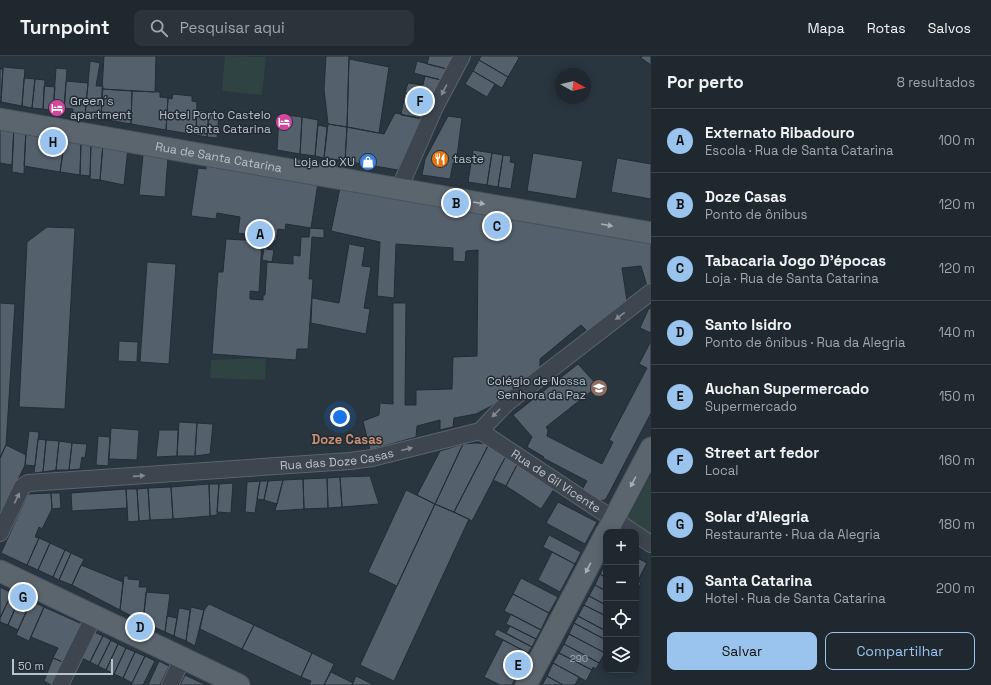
<!DOCTYPE html>
<html lang="pt">
<meta charset="utf-8">
<style>
:root{--surface:#1f282f;--page:#2c343b;--text:#f1f3f6;--muted:#a1a6aa;--line:#3c444b;--accent:#9ac4ee}
body{margin:0;font-family:"Space Grotesk",sans-serif;background:var(--page);color:var(--text)}
.controls{position:absolute;right:12px;bottom:12px;display:grid;overflow:hidden;border-radius:8px;box-shadow:0 2px 10px #0003}
.controls button{width:36px;height:36px;display:grid;place-items:center;padding:0;border:0;border-bottom:1px solid var(--line);background:var(--surface);color:var(--text);font:20px sans-serif}
.compass{position:absolute;left:555px;top:12px;width:36px;height:36px;border-radius:50%;background:var(--surface);box-shadow:0 2px 10px #0003;rotate:98deg}
.scale{position:absolute;left:12px;bottom:10px;width:101px;box-sizing:border-box;padding-left:4px;border:2px solid #b9c1c9;border-top:0;font-size:11px;line-height:14px;white-space:nowrap;color:#b9c1c9;-webkit-text-stroke:3px #212b34;paint-order:stroke}
.you{position:absolute;left:340px;top:361px;width:14px;height:14px;margin:-10px;border:3px solid #fff;border-radius:50%;background:#1a73e8;box-shadow:0 0 0 6px #1a73e833}
.badge{display:grid;place-items:center;width:26px;height:26px;border-radius:50%;background:var(--accent);color:#111;font-size:13px;font-weight:700}
.pin{position:absolute;translate:-50% -50%;border:2px solid #fff;box-shadow:0 1px 4px #0006}
.list{margin:0;padding:0;list-style:none}
h2{display:flex;justify-content:space-between;align-items:center;height:52px;margin:0;padding:0 16px;font-size:17px}
h2 small{font-size:13px;font-weight:400;color:var(--muted)}
.list li{display:grid;grid-template-columns:26px 1fr auto;gap:12px;align-items:center;box-sizing:border-box;height:64px;padding:0 16px;border-top:1px solid var(--line)}
.list b{display:block;font-size:15px;white-space:nowrap}
.list p{margin:0;font-size:13px;white-space:nowrap;color:var(--muted)}
.list em{font-size:13px;font-style:normal;color:var(--muted)}
.actions{display:flex;gap:8px;padding:12px 16px}
.actions a{flex:1;padding:9px 0;border:1px solid var(--accent);border-radius:8px;text-align:center;font-size:14px;color:var(--accent)}
.actions .main{background:var(--accent);color:#111}
.icon{flex:none;width:22px;height:22px;fill:none;stroke:currentColor;stroke-width:2;stroke-linecap:round;stroke-linejoin:round}
.map{position:relative;flex:none;width:651px;height:629px;overflow:hidden}
header{display:flex;align-items:center;gap:24px;box-sizing:border-box;height:56px;padding:0 20px;background:var(--surface);border-bottom:1px solid var(--line)}
header strong{font-size:19px}
nav{display:flex;gap:22px;margin-inline-start:auto;font-size:14px}
.search{width:280px;height:36px;background:var(--page);display:flex;align-items:center;gap:10px;box-sizing:border-box;padding:0 14px;border-radius:8px;color:var(--muted);font-size:15px}
main{display:flex}
aside{flex:1;background:var(--surface)}
.map>svg:first-child{display:block}
.green{fill:#2e4342}
.building{fill:#54606c;stroke:#232d36}
.lines{fill:none;stroke-linecap:round;stroke-linejoin:round}
.minor-casing{stroke:#5a646c;stroke-width:18}
.major-casing{stroke:#49525b;stroke-width:23}
.minor{stroke:#3d464f;stroke-width:16}
.major{stroke:#5b656e;stroke-width:21}
.oneway{fill:#818a92}
.oneway2{fill:#a6afb7}
.labels{text-anchor:middle;stroke-width:3;stroke-linejoin:round;paint-order:stroke}
.number-label{font-size:10px;fill:#a0a9b2}
.poi-label{font-size:12px;fill:#b9c1c9;stroke:#212b34;text-anchor:end}
.street-label{font-size:12px;fill:#b9c1c9;stroke:#212b34}
.neighbourhood-label{font-size:13px;font-weight:bold;fill:#cb8f72;stroke:#212b34}
</style>
<header>
<strong>Turnpoint</strong>
<div class="search"><svg class="icon" aria-label="search" viewBox="0 0 24 24"><circle cx="10" cy="10" r="6"/><path d="M15 15l6 6"/></svg>Pesquisar aqui</div>
<nav><a>Mapa</a><a>Rotas</a><a>Salvos</a></nav>
</header>
<main>
<div class="map">
<svg width="651" height="629" viewBox="0 0 651 629">
<rect width="100%" height="100%" fill="#29353f"/>
<!-- green -->
<path class="green" d="M 225,0 L 266,1 L 262,39 L 222,35 Z
M 266,302 L 265,324 L 210,322 L 211,304 Z
M 651,418 L 651,479 L 628,462 Z"/>
<!-- building -->
<path class="building" d="M 104,0 L 156,0 L 155,36 L 102,33 Z
M 326,0 L 349,0 L 347,71 L 328,68 L 324,33 Z
M 429,0 L 453,0 L 447,13 L 427,8 Z
M 481,0 L 517,0 L 519,2 L 508,21 L 479,4 Z
M 642,0 L 651,0 L 651,9 L 641,2 Z
M 349,3 L 389,11 L 379,77 L 347,71 Z
M 479,4 L 508,21 L 502,32 L 473,15 Z
M 90,5 L 100,7 L 96,30 L 103,30 L 101,63 L 85,60 Z
M 417,5 L 447,13 L 441,24 L 425,20 L 414,17 Z
M 3,11 L 25,13 L 22,50 L 1,46 Z
M 56,12 L 67,13 L 64,57 L 53,55 Z
M 0,13 L 3,13 L 1,46 L 0,46 Z
M 473,15 L 495,28 L 487,41 L 465,28 Z
M 425,20 L 441,24 L 432,43 L 405,37 L 408,27 L 423,29 Z
M 24,22 L 35,23 L 32,52 L 22,50 Z
M 35,23 L 45,24 L 43,53 L 32,52 Z
M 66,25 L 88,27 L 85,60 L 72,59 L 73,53 L 64,52 Z
M 44,30 L 55,31 L 53,55 L 43,53 Z
M 102,33 L 132,35 L 131,68 L 101,63 Z
M 132,35 L 160,36 L 160,41 L 168,42 L 166,74 L 131,68 Z
M 405,37 L 432,43 L 424,63 L 401,59 Z
M 173,38 L 192,40 L 192,45 L 197,46 L 196,79 L 166,74 L 168,42 L 172,43 Z
M 197,54 L 209,56 L 207,81 L 196,79 Z
M 209,56 L 219,58 L 217,82 L 207,81 Z
M 395,57 L 424,63 L 398,114 L 345,105 L 347,71 L 384,78 Z
M 279,58 L 302,61 L 300,98 L 277,94 Z
M 448,60 L 462,62 L 456,108 L 453,107 L 450,123 L 422,119 L 425,103 Z
M 302,61 L 318,64 L 315,100 L 300,98 Z
M 0,67 L 14,69 L 12,109 L 0,107 Z
M 328,68 L 347,71 L 345,105 L 324,102 Z
M 14,69 L 26,71 L 24,118 L 12,116 Z
M 318,69 L 327,71 L 324,102 L 315,100 Z
M 26,75 L 65,82 L 60,116 L 24,110 Z
M 65,82 L 81,84 L 80,119 L 60,116 Z
M 81,84 L 91,86 L 90,120 L 80,119 Z
M 91,86 L 103,88 L 100,124 L 90,123 Z
M 103,88 L 128,92 L 124,129 L 100,124 Z
M 473,94 L 492,97 L 487,129 L 468,126 Z
M 492,97 L 503,99 L 498,131 L 487,129 Z
M 533,97 L 583,105 L 576,143 L 527,135 Z
M 143,99 L 168,101 L 165,141 L 139,139 Z
M 503,99 L 511,100 L 510,106 L 515,107 L 511,133 L 498,131 Z
M 617,102 L 651,108 L 651,143 L 611,136 Z
M 206,110 L 318,127 L 311,172 L 286,168 L 285,174 L 278,173 L 276,185 L 268,184 L 266,193 L 274,194 L 272,206 L 262,204 L 266,181 L 238,177 L 240,161 L 217,157 L 216,163 L 191,160 L 198,112 L 206,113 Z
M 340,132 L 651,183 L 651,227 L 647,230 L 641,210 L 622,212 L 627,245 L 587,275 L 581,269 L 540,303 L 540,314 L 497,347 L 476,358 L 454,362 L 453,371 L 440,374 L 440,364 L 417,370 L 416,381 L 370,394 L 363,365 L 379,359 L 380,347 L 393,348 L 393,247 L 406,247 L 405,349 L 416,349 L 416,334 L 452,333 L 453,301 L 477,300 L 478,194 L 466,195 L 465,206 L 453,205 L 453,192 L 396,188 L 394,242 L 377,240 L 380,186 L 331,175 Z
M 47,171 L 75,172 L 65,353 L 19,351 L 27,186 Z
M 310,172 L 324,173 L 324,182 L 312,181 L 309,223 L 313,223 L 308,293 L 297,293 L 296,304 L 212,298 L 218,216 L 223,216 L 226,183 L 262,185 L 259,236 L 250,235 L 250,243 L 263,244 L 263,239 L 265,239 L 267,206 L 293,208 L 293,199 L 300,200 L 301,181 L 309,181 Z
M 349,188 L 365,191 L 362,210 L 371,211 L 364,252 L 370,253 L 366,278 L 311,267 L 312,242 L 339,247 Z
M 147,206 L 176,208 L 169,308 L 140,306 Z
M 0,247 L 15,248 L 6,389 L 0,402 Z
M 649,252 L 651,253 L 651,277 L 640,272 Z
M 119,285 L 138,286 L 137,306 L 118,305 Z
M 651,285 L 651,357 L 607,441 L 605,444 L 598,445 L 582,434 L 587,425 L 543,402 L 544,401 L 527,391 L 532,381 L 513,359 L 578,308 L 598,330 L 546,371 L 548,374 L 547,380 L 602,408 L 613,386 L 609,384 L 647,312 L 639,308 Z
M 179,366 L 197,367 L 195,400 L 177,400 Z
M 197,367 L 213,368 L 210,398 L 195,400 Z
M 111,372 L 139,374 L 137,404 L 109,403 Z
M 159,374 L 178,374 L 177,400 L 156,401 Z
M 29,375 L 39,376 L 35,410 L 25,409 Z
M 98,380 L 110,381 L 108,410 L 96,409 Z
M 38,383 L 46,384 L 43,416 L 34,417 Z
M 46,384 L 59,385 L 56,414 L 43,416 Z
M 59,385 L 72,387 L 69,414 L 56,414 Z
M 72,387 L 87,388 L 85,402 L 82,401 L 80,413 L 69,414 Z
M 475,387 L 489,388 L 454,456 L 435,448 L 463,388 Z
M 463,388 L 435,448 L 417,439 L 440,395 Z
M 489,388 L 507,398 L 472,465 L 454,456 Z
M 6,389 L 26,399 L 25,409 L 0,462 L 0,402 Z
M 507,398 L 519,405 L 506,430 L 493,424 Z
M 519,405 L 556,430 L 541,453 L 506,430 Z
M 370,420 L 379,448 L 342,451 L 340,421 Z
M 340,421 L 342,451 L 328,452 L 327,422 Z
M 327,422 L 328,452 L 304,453 L 303,423 Z
M 303,423 L 304,453 L 275,455 L 283,424 Z
M 283,424 L 277,448 L 264,444 L 268,425 Z
M 260,425 L 268,425 L 264,444 L 257,443 Z
M 260,425 L 255,457 L 245,456 L 247,426 Z
M 233,427 L 231,457 L 217,456 L 219,428 Z
M 209,428 L 219,428 L 217,459 L 210,460 Z
M 209,428 L 210,460 L 173,463 L 171,431 Z
M 171,431 L 173,463 L 150,464 L 148,432 Z
M 148,432 L 150,464 L 139,465 L 137,433 Z
M 126,433 L 127,452 L 72,455 L 71,437 Z
M 126,433 L 137,433 L 139,465 L 128,466 Z
M 406,434 L 435,448 L 397,530 L 368,516 Z
M 51,437 L 60,437 L 61,452 L 52,453 Z
M 51,437 L 52,453 L 42,473 L 39,471 L 35,481 L 39,482 L 27,509 L 1,497 L 28,438 Z
M 558,446 L 597,466 L 585,488 L 546,467 Z
M 435,448 L 469,463 L 394,625 L 360,609 Z
M 549,479 L 581,496 L 575,508 L 543,491 Z
M 39,482 L 50,487 L 38,514 L 27,509 Z
M 50,487 L 65,494 L 53,521 L 38,514 Z
M 65,494 L 71,497 L 59,524 L 53,521 Z
M 552,496 L 575,508 L 560,536 L 538,524 Z
M 71,497 L 84,503 L 72,529 L 59,524 Z
M 636,501 L 647,507 L 638,525 L 641,527 L 636,538 Z
M 636,501 L 647,507 L 638,525 L 641,527 L 636,538 Z
M 606,506 L 606,522 L 600,518 Z
M 606,506 L 606,522 L 600,518 Z
M 81,509 L 123,526 L 120,554 L 72,529 Z
M 600,518 L 606,522 L 606,535 L 595,529 Z
M 124,520 L 128,520 L 128,523 L 140,524 L 139,531 L 147,531 L 143,566 L 120,554 Z
M 521,522 L 558,541 L 549,557 L 513,538 Z
M 595,529 L 606,535 L 606,549 L 589,540 Z
M 0,531 L 12,537 L 0,562 Z
M 146,536 L 170,538 L 165,576 L 143,566 Z
M 12,537 L 20,541 L 8,569 L 0,566 L 0,562 Z
M 513,538 L 549,557 L 541,574 L 504,555 Z
M 589,540 L 606,549 L 606,560 L 584,549 Z
M 20,541 L 31,545 L 18,574 L 8,569 Z
M 31,545 L 44,551 L 29,585 L 16,579 Z
M 209,548 L 254,569 L 242,593 L 200,573 L 204,554 Z
M 584,549 L 606,560 L 606,575 L 578,560 Z
M 44,551 L 82,568 L 65,607 L 53,602 L 58,592 L 31,581 Z
M 191,551 L 204,554 L 195,590 L 186,585 Z
M 179,552 L 190,554 L 186,585 L 174,580 Z
M 511,558 L 541,574 L 536,583 L 506,568 Z
M 167,560 L 177,562 L 174,580 L 165,576 Z
M 578,560 L 606,575 L 606,584 L 574,567 Z
M 574,567 L 606,584 L 605,597 L 569,578 Z
M 254,569 L 312,597 L 301,621 L 242,593 Z
M 510,570 L 536,583 L 532,591 L 506,577 Z
M 497,573 L 532,591 L 528,597 L 494,579 Z
M 92,575 L 103,580 L 90,606 L 80,601 Z
M 569,578 L 605,597 L 599,607 L 564,588 Z
M 103,580 L 111,584 L 98,610 L 90,606 Z
M 111,584 L 118,588 L 106,614 L 98,610 Z
M 503,584 L 528,597 L 512,629 L 500,629 L 484,621 Z
M 118,588 L 126,592 L 114,618 L 106,614 Z
M 564,588 L 599,607 L 596,613 L 593,611 L 592,614 L 559,597 Z
M 126,592 L 135,596 L 123,622 L 114,618 Z
M 135,596 L 145,600 L 132,627 L 123,622 Z
M 312,597 L 334,608 L 324,629 L 309,629 L 311,625 L 301,621 Z
M 559,597 L 592,614 L 586,625 L 553,607 Z
M 145,600 L 155,605 L 143,629 L 131,629 Z
M 53,602 L 65,607 L 53,629 L 51,629 L 44,625 Z
M 159,605 L 169,610 L 160,629 L 148,629 Z
M 553,607 L 579,621 L 575,629 L 563,629 L 547,620 Z
M 331,616 L 353,627 L 352,629 L 324,629 Z
M 185,619 L 206,629 L 180,629 Z
M 356,620 L 374,629 L 352,629 Z
M 547,620 L 563,629 L 542,629 Z"/>
<g class="lines">
<!-- minor casing -->
<g class="minor-casing">
<g id="minor">
<path d="M 399,133 L 435,51 L 462,0"/>
<path id="s1" d="M 480,375 L 633,476"/>
<path id="s2" d="M 0,477 L 22,431 L 28,427 L 350,405 L 372,402 L 480,375 L 506,348 L 651,236"/>
<path d="M 636,478 L 651,488"/>
<path d="M 60,629 L 94,560"/>
<path d="M 170,629 L 182,603"/>
</g>
</g>
<!-- major casing -->
<g class="major-casing">
<g id="major">
<path id="s3" d="M 0,63 L 651,177"/>
<path d="M 607,476 L 651,392"/>
<path d="M 0,515 L 239,629"/>
<path d="M 526,629 L 606,477"/>
</g>
</g>
<!-- minor -->
<use href="#minor" class="minor"/>
<!-- major -->
<use href="#major" class="major"/>
</g>
<!-- one-way arrows -->
<defs><path id="oneway-solid" d="M-6-.8H1V-3.2L6.5 0L1 3.2V.8H-6Z"/></defs>
<g class="oneway">
<use href="#oneway-solid" transform="translate(444 34) rotate(118)"/>
<use href="#oneway-solid" transform="translate(620 260) rotate(142)"/>
<use href="#oneway-solid" transform="translate(496 357) rotate(135)"/>
<use href="#oneway-solid" transform="translate(407 393) rotate(-14)"/>
<use href="#oneway-solid" transform="translate(139 420) rotate(-4)"/>
<use href="#oneway-solid" transform="translate(17 442) rotate(-64)"/>
</g>
<g class="oneway2">
<use href="#oneway-solid" transform="translate(479 147) rotate(10)"/>
<use href="#oneway-solid" transform="translate(607 169) rotate(10)"/>
<use href="#oneway-solid" transform="translate(633 426) rotate(118)"/>
<use href="#oneway-solid" transform="translate(588 512) rotate(118)"/>
</g>
<!-- icons -->
<defs>
<g id="hotel-disc" transform="scale(0.9)"><circle r="9.5" fill="#d1479c" stroke="#212b34"/><path d="M-6-4.5h1.5V1H6V5H4.5V3h-9V5H-6ZM-4 0a1.8 1.8 0 1 1 3.6 0ZM.5 0V-2.5h3Q6-2.5 6 0Z" fill="#fff"/></g>
<g id="restaurant-disc" transform="scale(0.9)"><circle r="9.5" fill="#e8710a" stroke="#212b34"/><path d="M-5-6h1v4h1v-4h1v4h1v-4h1v5L-1.5 .5V6h-2V.5L-5-1ZM5-6V6H3V1.5H1.5Q1.5-4 5-6Z" fill="#fff"/></g>
<g id="shop-disc" transform="scale(0.9)"><circle r="9.5" fill="#3f7fe0" stroke="#212b34"/><path d="M-5-2.5h2.3a2.7 3.5 0 0 1 5.4 0H5L5.5 6h-11ZM-1.5-2.5h3a1.5 2.3 0 0 0-3 0Z" fill="#fff"/></g>
<g id="school-disc" transform="scale(0.9)"><circle r="9.5" fill="#8d6e63" stroke="#212b34"/><path d="M0-5L7-2L0 1L-7-2ZM-4 1L0 2.5L4 1V4Q0 6-4 4Z" fill="#fff"/></g>
</defs>
<g fill-rule="evenodd">
<use href="#hotel-disc" x="57" y="52"/>
<use href="#hotel-disc" x="284" y="66"/>
<use href="#restaurant-disc" x="440" y="103"/>
<use href="#shop-disc" x="368" y="106"/>
<use href="#school-disc" x="599" y="332"/>
</g>
<g class="labels">
<!-- number labels -->
<g class="number-label">
<text x="579" y="606">290</text>
</g>
<!-- poi labels -->
<g class="poi-label">
<text x="70" y="49" text-anchor="start">Green´s<tspan x="70" dy="14">apartment</tspan></text>
<text x="271" y="63">Hotel Porto Castelo<tspan x="271" dy="14">Santa Catarina</tspan></text>
<text x="453" y="107" text-anchor="start">taste</text>
<text x="355" y="110">Loja do XU</text>
<text x="586" y="329">Colégio de Nossa<tspan x="586" dy="14">Senhora da Paz</tspan></text>
</g>
<!-- street labels -->
<g class="street-label">
<text dy="4" stroke="none"><textPath href="#s3" startOffset="222">Rua de Santa Catarina</textPath></text>
<text dy="4" stroke="none"><textPath href="#s2" startOffset="368">Rua das Doze Casas</textPath></text>
<text dy="4" stroke="none"><textPath href="#s1" startOffset="91">Rua de Gil Vicente</textPath></text>
</g>
<!-- neighbourhood labels -->
<g class="neighbourhood-label">
<text x="347" y="388">Doze Casas</text>
</g>
</g>
</svg>
<div class="controls">
<button>+</button>
<button>−</button>
<button><svg class="icon" aria-label="locate" viewBox="0 0 24 24"><circle cx="12" cy="12" r="6"/><path d="M12 2v4M12 18v4M2 12h4M18 12h4"/></svg></button>
<button><svg class="icon" aria-label="layers" viewBox="0 0 24 24"><path d="M12 4l9 5-9 5-9-5zM3 14l9 5 9-5"/></svg></button>
</div>
<svg class="compass" viewBox="-18 -18 36 36"><path d="M0-13l5 13h-10z" fill="#e53935"/><path d="M0 13l5-13h-10z" fill="#a1a6aa"/></svg>
<div class="scale">50 m</div>
<div class="you"></div>
<div class="pin badge" style="left:260px;top:178px">A</div>
<div class="pin badge" style="left:456px;top:147px">B</div>
<div class="pin badge" style="left:497px;top:170px">C</div>
<div class="pin badge" style="left:140px;top:571px">D</div>
<div class="pin badge" style="left:518px;top:609px">E</div>
<div class="pin badge" style="left:420px;top:45px">F</div>
<div class="pin badge" style="left:23px;top:541px">G</div>
<div class="pin badge" style="left:53px;top:86px">H</div>
</div>
<aside>
<h2>Por perto<small>8 resultados</small></h2>
<ul class="list">
<li><span class="badge">A</span><div><b>Externato Ribadouro</b><p>Escola · Rua de Santa Catarina</p></div><em>100 m</em></li>
<li><span class="badge">B</span><div><b>Doze Casas</b><p>Ponto de ônibus</p></div><em>120 m</em></li>
<li><span class="badge">C</span><div><b>Tabacaria Jogo D'épocas</b><p>Loja · Rua de Santa Catarina</p></div><em>120 m</em></li>
<li><span class="badge">D</span><div><b>Santo Isidro</b><p>Ponto de ônibus · Rua da Alegria</p></div><em>140 m</em></li>
<li><span class="badge">E</span><div><b>Auchan Supermercado</b><p>Supermercado</p></div><em>150 m</em></li>
<li><span class="badge">F</span><div><b>Street art fedor</b><p>Local</p></div><em>160 m</em></li>
<li><span class="badge">G</span><div><b>Solar d'Alegria</b><p>Restaurante · Rua da Alegria</p></div><em>180 m</em></li>
<li><span class="badge">H</span><div><b>Santa Catarina</b><p>Hotel · Rua de Santa Catarina</p></div><em>200 m</em></li>
</ul>
<div class="actions"><a class="main">Salvar</a><a>Compartilhar</a></div>
</aside>
</main>
